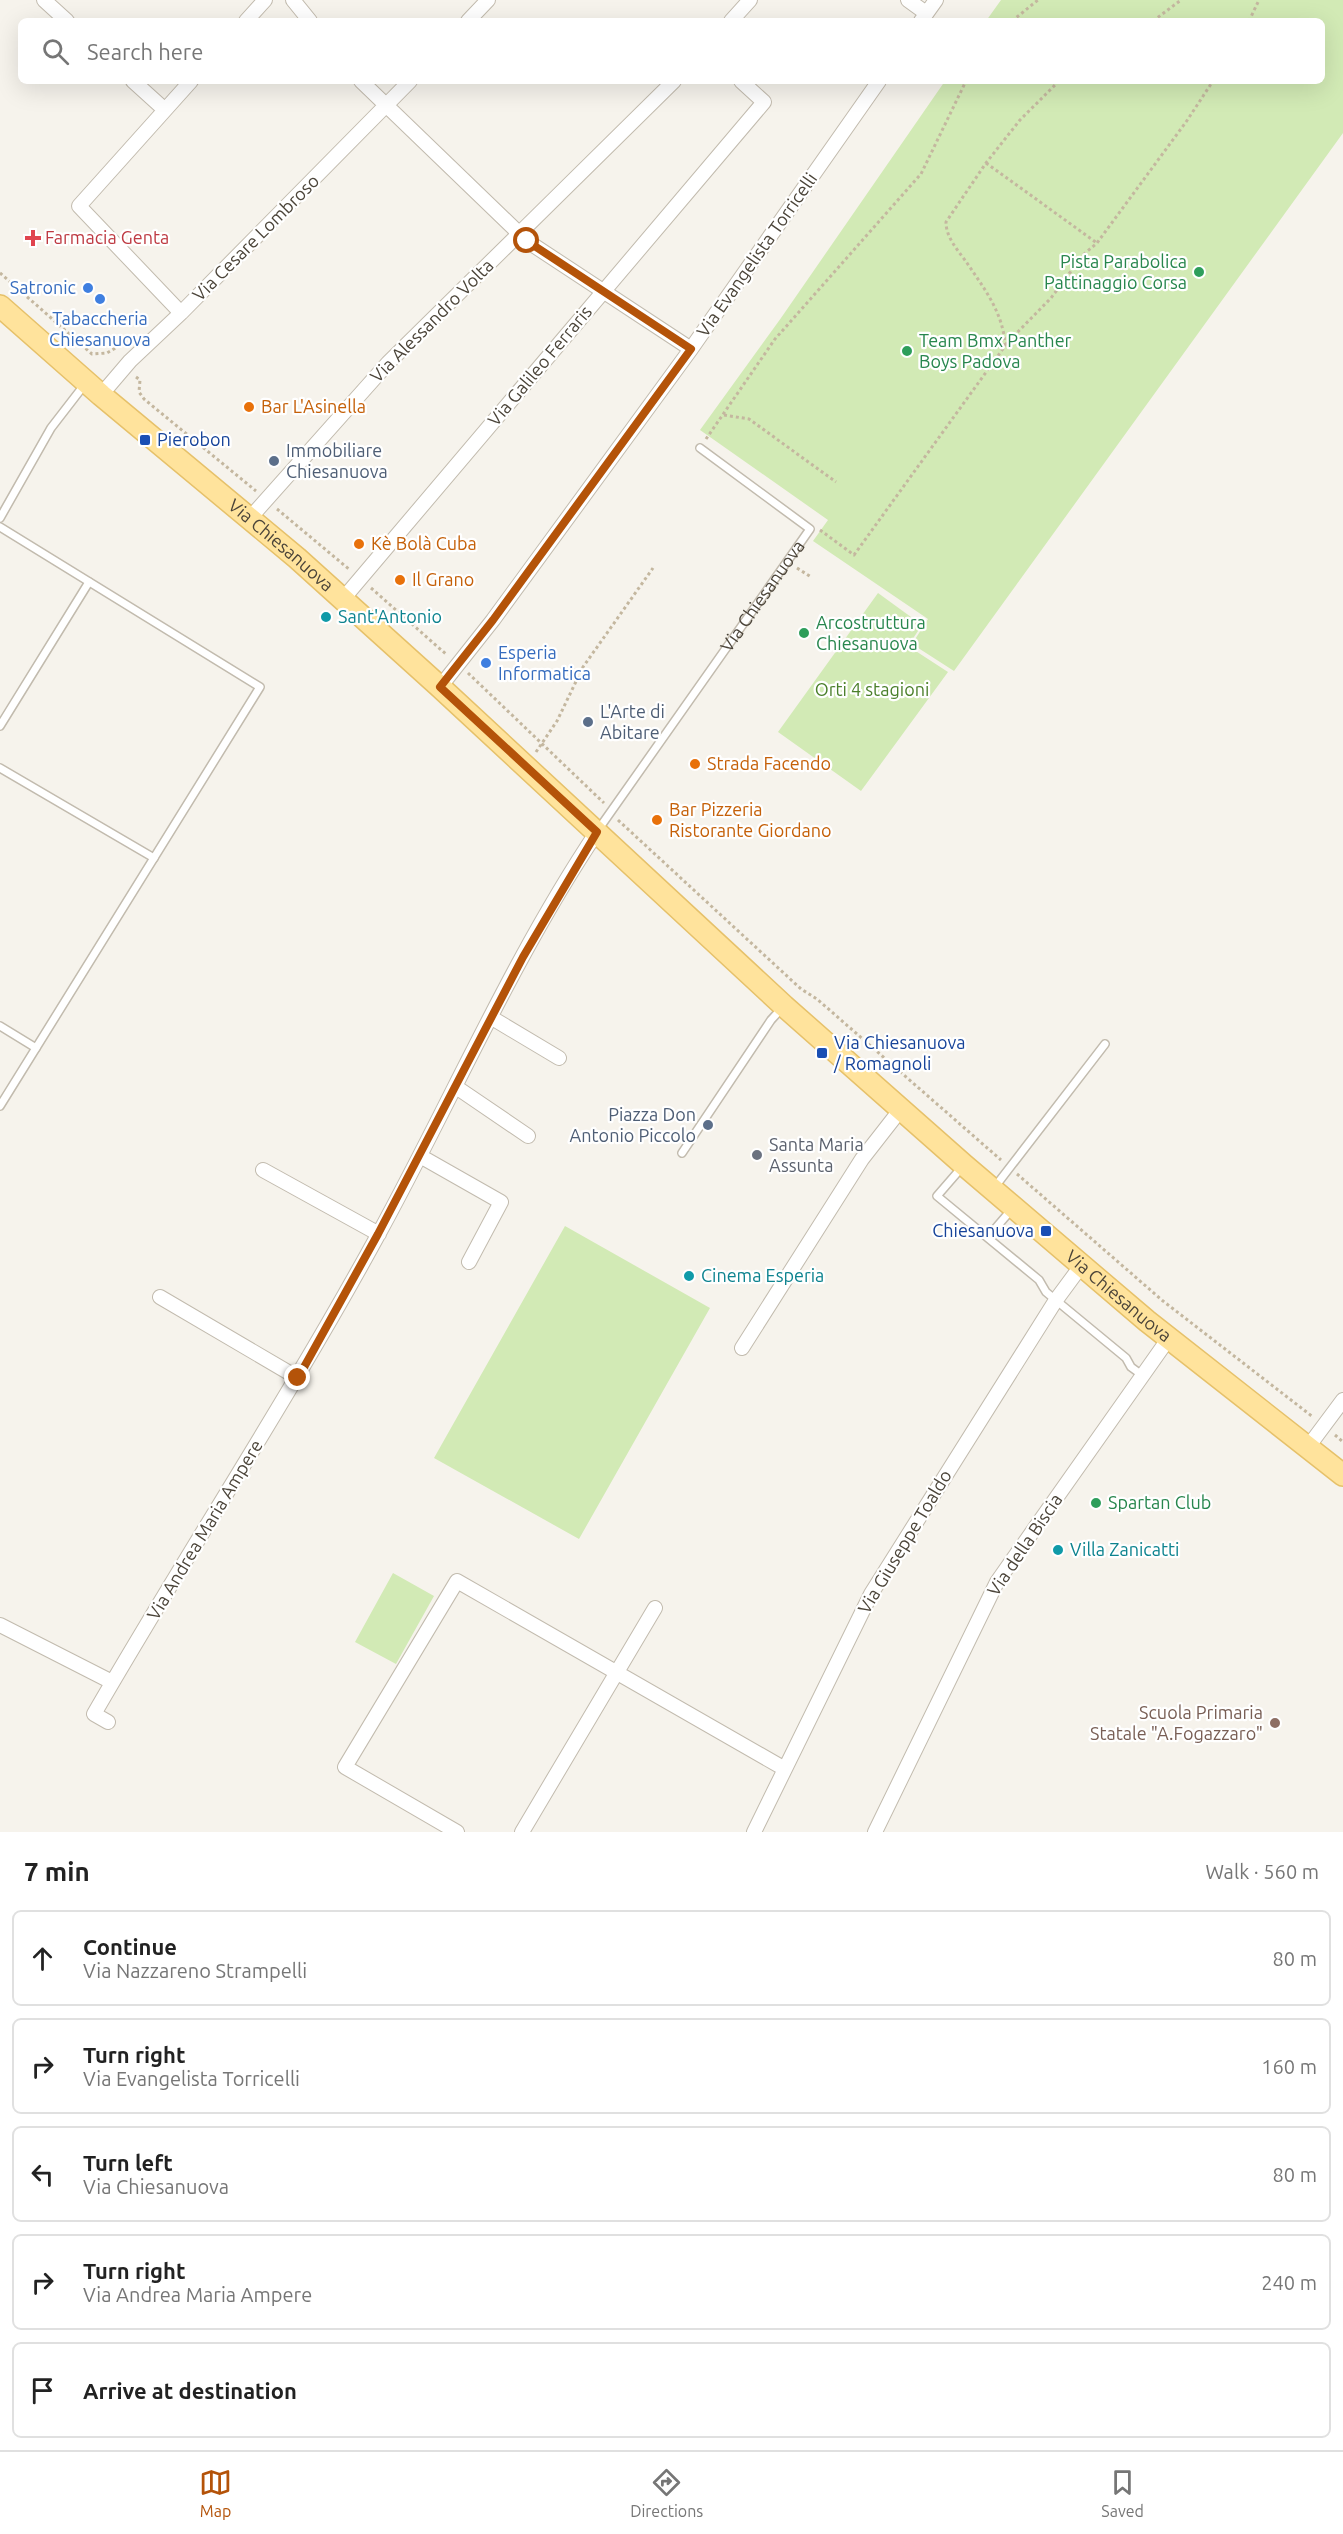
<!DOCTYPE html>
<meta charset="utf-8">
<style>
:root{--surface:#fff;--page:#f6f6f6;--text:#222;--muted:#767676;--line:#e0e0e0;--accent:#b45309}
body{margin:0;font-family:Ubuntu,sans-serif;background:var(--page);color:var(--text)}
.stop{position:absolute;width:18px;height:18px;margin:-14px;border:4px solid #b45309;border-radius:50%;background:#fff}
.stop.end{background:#b45309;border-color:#fff;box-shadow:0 2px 6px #0008}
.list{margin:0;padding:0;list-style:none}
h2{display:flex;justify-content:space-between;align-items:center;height:78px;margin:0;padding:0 24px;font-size:26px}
h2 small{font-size:20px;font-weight:400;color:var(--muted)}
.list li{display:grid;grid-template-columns:39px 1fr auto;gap:18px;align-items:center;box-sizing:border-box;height:96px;margin:0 12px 12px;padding:0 12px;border:2px solid var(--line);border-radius:9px}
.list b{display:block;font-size:22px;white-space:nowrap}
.list p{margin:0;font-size:20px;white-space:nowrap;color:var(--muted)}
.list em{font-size:20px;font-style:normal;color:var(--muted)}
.icon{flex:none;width:33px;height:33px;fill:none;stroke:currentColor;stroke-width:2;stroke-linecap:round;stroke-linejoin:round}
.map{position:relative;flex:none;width:1343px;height:1832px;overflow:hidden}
.search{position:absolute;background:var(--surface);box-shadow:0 6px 24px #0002;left:18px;right:18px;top:18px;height:66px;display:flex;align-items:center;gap:15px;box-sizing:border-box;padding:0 21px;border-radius:9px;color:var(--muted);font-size:22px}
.sheet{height:618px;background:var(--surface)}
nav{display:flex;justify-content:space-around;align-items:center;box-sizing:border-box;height:84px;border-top:2px solid var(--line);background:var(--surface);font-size:16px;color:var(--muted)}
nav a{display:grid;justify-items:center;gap:3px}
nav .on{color:var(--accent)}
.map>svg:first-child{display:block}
.green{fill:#d2eab5}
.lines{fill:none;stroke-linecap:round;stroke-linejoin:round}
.service-casing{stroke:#c2bbae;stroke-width:10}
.minor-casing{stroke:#c2bbae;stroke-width:16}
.primary-casing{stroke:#e6c16a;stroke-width:24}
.path{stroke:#c4b79f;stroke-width:3;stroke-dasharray:3 3;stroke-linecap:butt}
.service{stroke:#fff;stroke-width:7}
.minor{stroke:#fff;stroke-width:14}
.primary{stroke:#ffe39c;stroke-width:21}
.route{stroke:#b45309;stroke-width:8}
.health-dot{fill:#e0444e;stroke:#fff;stroke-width:2}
.leisure-dot{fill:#2e9e5b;stroke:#fff;stroke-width:2}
.shop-dot{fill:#3f7fe0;stroke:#fff;stroke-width:2}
.food-dot{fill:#e8710a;stroke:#fff;stroke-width:2}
.transit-dot{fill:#1a4fb4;stroke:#fff;stroke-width:2}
.service-dot{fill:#5c6f8a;stroke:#fff;stroke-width:2}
.culture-dot{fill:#0f9aa8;stroke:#fff;stroke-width:2}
.worship-dot{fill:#6b7280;stroke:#fff;stroke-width:2}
.education-dot{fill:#8d6e63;stroke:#fff;stroke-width:2}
.labels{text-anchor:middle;stroke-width:4.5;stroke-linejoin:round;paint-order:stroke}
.health-label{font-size:18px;fill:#be3a42;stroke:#fff;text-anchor:start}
.street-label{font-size:18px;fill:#4b4439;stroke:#fff}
.leisure-label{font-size:18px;fill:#27864d;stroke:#fff;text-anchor:start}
.shop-label{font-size:18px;fill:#366cbe;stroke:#fff;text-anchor:end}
.food-label{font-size:18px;fill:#c56008;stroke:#fff;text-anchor:start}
.transit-label{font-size:18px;fill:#164399;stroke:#fff;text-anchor:start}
.service-label{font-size:18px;fill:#4e5e75;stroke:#fff;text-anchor:start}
.culture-label{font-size:18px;fill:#0d838f;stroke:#fff;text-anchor:start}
.park-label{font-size:18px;fill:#4a7f2a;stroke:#fff}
.worship-label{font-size:18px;fill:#5b616d;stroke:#fff;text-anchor:start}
.education-label{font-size:18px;fill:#785e54;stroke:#fff;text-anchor:end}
</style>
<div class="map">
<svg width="1343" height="1832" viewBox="0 0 1343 1832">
<rect width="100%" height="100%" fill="#f6f3ec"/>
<!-- green -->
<path class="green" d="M 1001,0 L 1343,0 L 1343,133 L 954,671 L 912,644 L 928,619 L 813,541 L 828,520 L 700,430 L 781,318 L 945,81 L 1322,81 L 1322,21 L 986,21 Z
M 878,593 L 922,625 L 908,646 L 948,672 L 861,791 L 778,732 Z
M 565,1226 L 710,1308 L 579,1539 L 434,1458 Z
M 393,1573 L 434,1596 L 396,1664 L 355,1642 Z"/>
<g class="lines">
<!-- service casing -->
<g class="service-casing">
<g id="service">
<path d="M 0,518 L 51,428 L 85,384"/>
<path d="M 0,527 L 260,687 L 0,1106"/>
<path d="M 0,726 L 89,582"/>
<path d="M 0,768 L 154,858"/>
<path id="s1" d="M 598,830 L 810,529 L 700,448"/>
<path d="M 0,1026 L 36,1048"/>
<path d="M 682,1153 L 771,1020 L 782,1008"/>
<path d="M 963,1166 L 937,1196 L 1039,1280 L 1046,1292 L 1126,1358 L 1131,1367 L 1142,1375"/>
<path d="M 994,1188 L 1105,1044"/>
<path d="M 988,1237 L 1012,1209"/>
</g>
</g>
<!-- minor casing -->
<g class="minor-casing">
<path id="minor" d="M 44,0 L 67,21
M 293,0 L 310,21
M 908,0 L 926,13
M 246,21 L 265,0
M 468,21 L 488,0
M 731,21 L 750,0
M 921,21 L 936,0
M 133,81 L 165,110
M 361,81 L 527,241 L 691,349
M 181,313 L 79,206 L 191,81
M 101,395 L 130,361 L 181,313 L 410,81
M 250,518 L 388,363 L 674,81
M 343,599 L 764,102 L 741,81
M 440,687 L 493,620 L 691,349 L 879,81
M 492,1018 L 559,1058
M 456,1087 L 528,1136
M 420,1156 L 501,1202 L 469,1262
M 263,1170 L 379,1234
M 160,1297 L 298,1378
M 742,1348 L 862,1159 L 901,1109
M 1308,1447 L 1343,1400
M 0,1625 L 112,1682
M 108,1722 L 94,1714 C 187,1553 289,1398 378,1235 C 451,1102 512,959 597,832
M 457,1832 L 345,1767 L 457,1581 L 785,1769
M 522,1832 L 655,1608
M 754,1832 L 871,1594 L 1056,1300 L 1081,1266
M 875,1832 L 997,1582 L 1169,1338"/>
</g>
<!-- primary casing -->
<g class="primary-casing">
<g id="primary">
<path id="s2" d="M 0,306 L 101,395 L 297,558 L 440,687 L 784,1006 L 964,1165 L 1147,1321 L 1343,1475"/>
</g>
</g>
<!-- path -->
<path class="path" d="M 1012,21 L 1038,0
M 1153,21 L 1181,0
M 1249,21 L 1259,0
M 986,163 L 1097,243
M 0,273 L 92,354 L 107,353 L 126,342
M 1005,345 L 1051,298 L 1083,255 L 1097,243 L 1186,122 L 1213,81
M 136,377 L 140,380 L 139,392 L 144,399 L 256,491
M 724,415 L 749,419 L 836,482
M 706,439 L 775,339 L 921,174 L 966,81
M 277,509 L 350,570
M 820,530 L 854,555 L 1005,346 C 1004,314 984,288 967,263 C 958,250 946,238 946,222 L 986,163 L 1020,120 L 1059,81
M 797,568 L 811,577
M 371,588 L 447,655
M 468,673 L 604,803
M 536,752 L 557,721 L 583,667 L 653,568
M 618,820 L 801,989 L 817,999 L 1001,1160
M 1017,1174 L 1163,1301 L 1313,1417
M 1335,1435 L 1343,1442"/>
<!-- service -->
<use href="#service" class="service"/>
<!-- minor -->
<use href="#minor" class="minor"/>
<!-- primary -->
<use href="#primary" class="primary"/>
</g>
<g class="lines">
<!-- route -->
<path class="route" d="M 298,1378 L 378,1234 L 523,957 L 597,832 L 440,687 L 493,620 L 691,349 L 527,241"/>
</g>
<!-- markers -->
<path class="health-dot" d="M30 229h6v6h6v6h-6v6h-6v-6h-6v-6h6z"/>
<g class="leisure-dot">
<circle cx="1199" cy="272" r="6"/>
<circle cx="907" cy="351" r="6"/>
<circle cx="804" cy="633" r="6"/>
<circle cx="1096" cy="1503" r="6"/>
</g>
<g class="shop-dot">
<circle cx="88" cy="288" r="6"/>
<circle cx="100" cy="299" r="6"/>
<circle cx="486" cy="663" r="6"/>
</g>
<g class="food-dot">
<circle cx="249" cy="407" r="6"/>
<circle cx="359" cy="544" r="6"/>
<circle cx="400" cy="580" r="6"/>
<circle cx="695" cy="764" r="6"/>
<circle cx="657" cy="820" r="6"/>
</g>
<g class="transit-dot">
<rect x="139" y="434" width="12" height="12" rx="3"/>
<rect x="816" y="1047" width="12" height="12" rx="3"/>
<rect x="1040" y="1225" width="12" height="12" rx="3"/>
</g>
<g class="service-dot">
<circle cx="274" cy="461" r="6"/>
<circle cx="588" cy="722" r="6"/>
<circle cx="708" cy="1125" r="6"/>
</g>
<g class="culture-dot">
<circle cx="326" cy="617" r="6"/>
<circle cx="689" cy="1276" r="6"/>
<circle cx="1058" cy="1550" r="6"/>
</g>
<circle class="worship-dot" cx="757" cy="1155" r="6"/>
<circle class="education-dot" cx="1275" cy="1723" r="6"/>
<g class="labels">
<!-- health labels -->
<g class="health-label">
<text x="45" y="244">Farmacia Genta</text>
</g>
<!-- street labels -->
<g class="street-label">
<text transform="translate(256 238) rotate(-45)" y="6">Via Cesare Lombroso</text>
<text transform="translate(757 255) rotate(-55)" y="6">Via Evangelista Torricelli</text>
<text transform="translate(432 321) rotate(-45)" y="6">Via Alessandro Volta</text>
<text transform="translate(540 366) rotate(-50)" y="6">Via Galileo Ferraris</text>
<text dy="6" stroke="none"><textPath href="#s2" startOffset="369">Via Chiesanuova</textPath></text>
<text dy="6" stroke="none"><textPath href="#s1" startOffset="286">Via Chiesanuova</textPath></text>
<text dy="6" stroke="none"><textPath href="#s2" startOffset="1494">Via Chiesanuova</textPath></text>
<text transform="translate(205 1530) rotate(-59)" y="6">Via Andrea Maria Ampere</text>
<text transform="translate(905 1542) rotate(-59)" y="6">Via Giuseppe Toaldo</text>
<text transform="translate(1025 1545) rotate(-56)" y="6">Via della Biscia</text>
</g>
<!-- leisure labels -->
<g class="leisure-label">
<text x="1187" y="268" text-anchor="end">Pista Parabolica<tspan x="1187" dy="21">Pattinaggio Corsa</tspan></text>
<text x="919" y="347">Team Bmx Panther<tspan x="919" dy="21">Boys Padova</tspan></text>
<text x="816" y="629">Arcostruttura<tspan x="816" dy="21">Chiesanuova</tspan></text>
<text x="1108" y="1509">Spartan Club</text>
</g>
<!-- shop labels -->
<g class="shop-label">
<text x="76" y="294">Satronic</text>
<text x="100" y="325" text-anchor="middle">Tabaccheria<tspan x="100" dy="21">Chiesanuova</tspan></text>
<text x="498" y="659" text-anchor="start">Esperia<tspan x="498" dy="21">Informatica</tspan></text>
</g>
<!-- food labels -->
<g class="food-label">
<text x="261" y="413">Bar L'Asinella</text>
<text x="371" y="550">Kè Bolà Cuba</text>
<text x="412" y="586">Il Grano</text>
<text x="707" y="770">Strada Facendo</text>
<text x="669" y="816">Bar Pizzeria<tspan x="669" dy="21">Ristorante Giordano</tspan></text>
</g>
<!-- transit labels -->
<g class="transit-label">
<text x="157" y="446">Pierobon</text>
<text x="834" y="1049">Via Chiesanuova<tspan x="834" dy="21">/ Romagnoli</tspan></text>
<text x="1034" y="1237" text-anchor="end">Chiesanuova</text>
</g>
<!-- service labels -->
<g class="service-label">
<text x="286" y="457">Immobiliare<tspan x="286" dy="21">Chiesanuova</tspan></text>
<text x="600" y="718">L'Arte di<tspan x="600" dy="21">Abitare</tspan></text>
<text x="696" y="1121" text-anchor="end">Piazza Don<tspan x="696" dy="21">Antonio Piccolo</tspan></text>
</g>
<!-- culture labels -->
<g class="culture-label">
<text x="338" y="623">Sant'Antonio</text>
<text x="701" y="1282">Cinema Esperia</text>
<text x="1070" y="1556">Villa Zanicatti</text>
</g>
<!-- park labels -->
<g class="park-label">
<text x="872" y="696">Orti 4 stagioni</text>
</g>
<!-- worship labels -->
<g class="worship-label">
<text x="769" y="1151">Santa Maria<tspan x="769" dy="21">Assunta</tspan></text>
</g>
<!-- education labels -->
<g class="education-label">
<text x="1263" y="1719">Scuola Primaria<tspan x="1263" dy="21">Statale "A.Fogazzaro"</tspan></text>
</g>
</g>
</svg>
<div class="stop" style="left:527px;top:241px"></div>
<div class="stop end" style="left:298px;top:1378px"></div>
<div class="search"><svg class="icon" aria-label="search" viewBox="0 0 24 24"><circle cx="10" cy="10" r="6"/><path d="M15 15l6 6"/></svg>Search here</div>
</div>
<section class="sheet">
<h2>7 min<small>Walk · 560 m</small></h2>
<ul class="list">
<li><svg class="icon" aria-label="ahead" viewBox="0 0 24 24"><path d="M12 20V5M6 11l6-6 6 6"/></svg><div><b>Continue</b><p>Via Nazzareno Strampelli</p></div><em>80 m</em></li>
<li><svg class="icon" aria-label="right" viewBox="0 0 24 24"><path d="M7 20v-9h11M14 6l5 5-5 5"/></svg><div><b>Turn right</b><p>Via Evangelista Torricelli</p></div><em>160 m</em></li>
<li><svg class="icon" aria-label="left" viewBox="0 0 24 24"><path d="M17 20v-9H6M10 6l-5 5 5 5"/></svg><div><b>Turn left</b><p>Via Chiesanuova</p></div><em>80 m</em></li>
<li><svg class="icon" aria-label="right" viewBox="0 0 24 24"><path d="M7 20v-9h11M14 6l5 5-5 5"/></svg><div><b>Turn right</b><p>Via Andrea Maria Ampere</p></div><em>240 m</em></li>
<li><svg class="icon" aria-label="arrive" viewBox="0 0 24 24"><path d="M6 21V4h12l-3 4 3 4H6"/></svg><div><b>Arrive at destination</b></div></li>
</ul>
</section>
<nav>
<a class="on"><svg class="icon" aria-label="map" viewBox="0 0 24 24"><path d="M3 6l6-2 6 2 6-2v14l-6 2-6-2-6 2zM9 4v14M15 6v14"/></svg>Map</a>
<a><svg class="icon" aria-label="directions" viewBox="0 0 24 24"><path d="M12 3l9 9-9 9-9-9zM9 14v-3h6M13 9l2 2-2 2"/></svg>Directions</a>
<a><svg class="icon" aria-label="saved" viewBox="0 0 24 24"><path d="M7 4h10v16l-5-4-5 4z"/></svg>Saved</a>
</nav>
